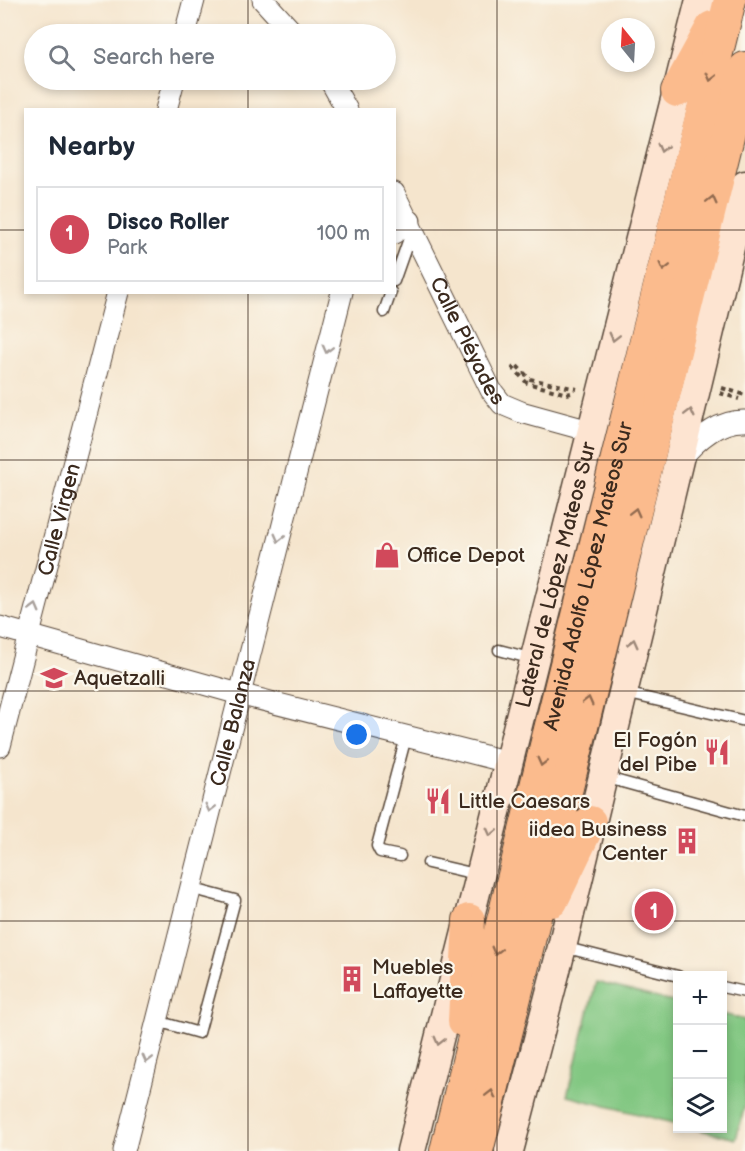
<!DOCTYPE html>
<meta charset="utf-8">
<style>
:root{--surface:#fff;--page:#f6f6f7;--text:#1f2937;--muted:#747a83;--line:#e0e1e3;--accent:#d1495b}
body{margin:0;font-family:"Balsamiq Sans",sans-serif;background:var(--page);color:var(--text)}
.controls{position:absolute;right:18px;bottom:18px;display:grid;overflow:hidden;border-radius:0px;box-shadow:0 3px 9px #0003}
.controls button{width:54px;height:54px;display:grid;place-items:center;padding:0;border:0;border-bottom:2px solid var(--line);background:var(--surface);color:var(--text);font:30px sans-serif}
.compass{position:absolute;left:601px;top:18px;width:54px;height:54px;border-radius:50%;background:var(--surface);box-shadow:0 3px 9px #0003;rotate:342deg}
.you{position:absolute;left:357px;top:735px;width:21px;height:21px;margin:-15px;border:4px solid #fff;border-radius:50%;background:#1a73e8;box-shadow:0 0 0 9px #1a73e833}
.badge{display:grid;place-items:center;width:39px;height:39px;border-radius:50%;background:var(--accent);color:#fff;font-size:20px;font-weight:700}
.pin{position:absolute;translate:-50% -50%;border:3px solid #fff;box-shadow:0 2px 6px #0006}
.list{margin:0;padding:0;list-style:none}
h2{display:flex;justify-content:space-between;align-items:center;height:78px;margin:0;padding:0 24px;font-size:26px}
h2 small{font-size:20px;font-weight:400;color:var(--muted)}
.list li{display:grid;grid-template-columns:39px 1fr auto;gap:18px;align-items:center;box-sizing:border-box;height:96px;margin:0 12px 12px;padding:0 12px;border:2px solid var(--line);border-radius:0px}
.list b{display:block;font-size:22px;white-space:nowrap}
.list p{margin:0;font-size:20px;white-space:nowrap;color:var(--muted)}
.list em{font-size:20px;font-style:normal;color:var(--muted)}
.icon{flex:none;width:33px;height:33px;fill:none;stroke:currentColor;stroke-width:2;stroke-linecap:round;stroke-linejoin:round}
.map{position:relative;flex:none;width:745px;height:1151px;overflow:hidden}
.search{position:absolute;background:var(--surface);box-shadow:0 3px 9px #0003;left:24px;top:24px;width:372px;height:66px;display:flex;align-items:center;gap:15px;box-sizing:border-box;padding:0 21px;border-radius:33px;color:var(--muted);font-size:22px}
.panel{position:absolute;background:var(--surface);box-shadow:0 3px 9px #0003;left:24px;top:108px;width:372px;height:186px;border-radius:0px}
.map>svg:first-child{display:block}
.green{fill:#82c782;stroke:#5e7850;stroke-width:1.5}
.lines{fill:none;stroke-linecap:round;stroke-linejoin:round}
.lane-casing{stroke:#574638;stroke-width:13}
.street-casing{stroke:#574638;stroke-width:23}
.secondary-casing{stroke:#574638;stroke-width:31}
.primary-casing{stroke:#574638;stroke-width:34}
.path{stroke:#574638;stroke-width:4;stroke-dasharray:4.5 4.5;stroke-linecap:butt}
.lane{stroke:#fff;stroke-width:10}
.street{stroke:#fff;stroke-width:21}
.secondary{stroke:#fde4d1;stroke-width:28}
.primary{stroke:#fbbb8d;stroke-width:32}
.oneway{stroke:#916b50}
.oneway2{stroke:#9c8778}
.oneway3{stroke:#a79f9a}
.grid{fill:none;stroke:#3b2a1e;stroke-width:1.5;stroke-opacity:0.55}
.labels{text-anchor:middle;stroke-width:4.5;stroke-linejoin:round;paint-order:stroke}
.street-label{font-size:21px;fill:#3b2a1e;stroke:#fbf7ec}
.poi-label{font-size:21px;fill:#3b2a1e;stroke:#fbf7ec;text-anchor:start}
</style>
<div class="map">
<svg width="745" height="1151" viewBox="0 0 745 1151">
<rect width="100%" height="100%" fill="#fbf7ec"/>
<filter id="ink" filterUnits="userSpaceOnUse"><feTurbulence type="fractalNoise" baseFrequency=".0167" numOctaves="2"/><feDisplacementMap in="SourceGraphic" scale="12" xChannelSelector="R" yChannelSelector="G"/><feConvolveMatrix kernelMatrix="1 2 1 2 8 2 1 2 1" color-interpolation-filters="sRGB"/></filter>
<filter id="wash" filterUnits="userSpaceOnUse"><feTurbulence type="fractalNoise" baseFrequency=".008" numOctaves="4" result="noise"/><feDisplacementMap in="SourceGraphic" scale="24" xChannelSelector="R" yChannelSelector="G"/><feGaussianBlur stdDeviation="1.35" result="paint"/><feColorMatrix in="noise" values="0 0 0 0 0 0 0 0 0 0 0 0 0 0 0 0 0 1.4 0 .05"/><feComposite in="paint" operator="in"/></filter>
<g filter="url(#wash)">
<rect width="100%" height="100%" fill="#f5e5cd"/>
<!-- green -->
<path class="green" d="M 596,982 L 677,1003 L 677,1124 L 567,1096 Z
M 723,1014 L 745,1020 L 745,1105 L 736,1139 L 696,1129 L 722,1128 Z"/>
</g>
<g filter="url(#ink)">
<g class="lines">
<!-- lane casing -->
<g class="lane-casing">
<path id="lane" d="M 394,281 L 412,230
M 384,312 L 391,292
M 499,650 L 533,659
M 625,693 L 745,721
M 604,777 L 745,816
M 400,856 L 380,852 L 377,846 L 406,737
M 428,863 L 480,875
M 563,947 L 678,976
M 722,987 L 745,992
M 157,1021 L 199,1033 L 235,900 L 190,888"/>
</g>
<!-- street casing -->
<g class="street-casing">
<g id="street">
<path d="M 263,0 L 294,34"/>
<path d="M 185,34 L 194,0"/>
<path d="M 330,80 L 347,110"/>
<path d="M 166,110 L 174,80"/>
<path id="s1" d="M 394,193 L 491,390 L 502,404 L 521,412 L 590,431"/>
<path d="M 394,233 L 410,221"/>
<path d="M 679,461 C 695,441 718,420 745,421"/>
<path d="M 0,627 L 239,694 L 508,762"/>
<path id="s2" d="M 0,746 L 118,292"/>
<path id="s3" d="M 124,1151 L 342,292"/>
</g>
</g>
<!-- secondary casing -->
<g class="secondary-casing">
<g id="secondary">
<path id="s4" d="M 411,1151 L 700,0"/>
<path d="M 509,1151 L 562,947 L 745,185"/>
</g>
</g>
<!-- primary casing -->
<g class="primary-casing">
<g id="primary">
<path d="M 677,91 L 712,27"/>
<path d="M 552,901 L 590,822"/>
<path d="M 464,1021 L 469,920"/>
<path id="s5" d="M 446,1151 L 730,0"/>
<path d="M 477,1151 L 745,68"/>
</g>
</g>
<!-- path -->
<path class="path" d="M 722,388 L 745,395
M 571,393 L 567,394 L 527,383 L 513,368 L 516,365 L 530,379 L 577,389
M 720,393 L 739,399"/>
<!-- lane -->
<use href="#lane" class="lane"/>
<!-- street -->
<use href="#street" class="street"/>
<!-- secondary -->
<use href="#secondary" class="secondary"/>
<!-- primary -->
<use href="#primary" class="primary"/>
</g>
<!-- one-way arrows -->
<defs><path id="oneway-chevron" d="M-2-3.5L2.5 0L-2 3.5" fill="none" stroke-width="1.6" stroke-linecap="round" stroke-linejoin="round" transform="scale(1.5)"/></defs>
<g class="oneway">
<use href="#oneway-chevron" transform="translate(711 77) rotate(104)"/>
<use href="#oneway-chevron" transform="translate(712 200) rotate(-76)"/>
<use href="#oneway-chevron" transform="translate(664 267) rotate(104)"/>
<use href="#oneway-chevron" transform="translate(635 512) rotate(-76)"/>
<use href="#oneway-chevron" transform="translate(588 701) rotate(-76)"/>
<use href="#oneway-chevron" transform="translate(542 762) rotate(104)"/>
<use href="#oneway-chevron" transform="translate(496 951) rotate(104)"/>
<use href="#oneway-chevron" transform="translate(491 1094) rotate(-76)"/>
</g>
<g class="oneway2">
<use href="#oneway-chevron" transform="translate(662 148) rotate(104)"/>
<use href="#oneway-chevron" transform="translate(614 337) rotate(104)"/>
<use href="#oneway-chevron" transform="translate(690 413) rotate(-76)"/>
<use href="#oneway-chevron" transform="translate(633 643) rotate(-76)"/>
<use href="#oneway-chevron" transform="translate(491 832) rotate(104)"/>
<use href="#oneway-chevron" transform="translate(439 1041) rotate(104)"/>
</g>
<g class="oneway3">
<use href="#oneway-chevron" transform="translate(327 349) rotate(104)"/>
<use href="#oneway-chevron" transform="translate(279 538) rotate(104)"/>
<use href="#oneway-chevron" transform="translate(35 608) rotate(-75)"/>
<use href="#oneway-chevron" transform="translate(210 808) rotate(104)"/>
<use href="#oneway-chevron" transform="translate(147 1059) rotate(104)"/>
</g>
</g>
<!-- grid -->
<path class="grid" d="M 248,0 L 248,34M 497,0 L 497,1151M 248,80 L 248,110M 0,230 L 26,230M 394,230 L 745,230M 248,292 L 248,1151M 0,460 L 745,460M 0,691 L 745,691M 0,921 L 745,921"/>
<!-- icons -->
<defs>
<g id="shop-bare" transform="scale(2.07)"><path d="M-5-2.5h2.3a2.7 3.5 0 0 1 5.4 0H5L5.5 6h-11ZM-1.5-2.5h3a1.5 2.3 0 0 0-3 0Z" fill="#d1495b" stroke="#fbf7ec" stroke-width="2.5" paint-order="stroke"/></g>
<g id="school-bare" transform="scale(2.07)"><path d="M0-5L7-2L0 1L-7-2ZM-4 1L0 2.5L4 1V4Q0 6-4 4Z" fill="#d1495b" stroke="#fbf7ec" stroke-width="2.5" paint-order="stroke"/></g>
<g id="restaurant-bare" transform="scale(2.07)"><path d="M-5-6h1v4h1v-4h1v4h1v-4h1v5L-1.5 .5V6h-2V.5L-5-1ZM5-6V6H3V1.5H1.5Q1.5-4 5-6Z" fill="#d1495b" stroke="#fbf7ec" stroke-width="2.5" paint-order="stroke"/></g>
<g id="building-bare" transform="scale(2.07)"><path d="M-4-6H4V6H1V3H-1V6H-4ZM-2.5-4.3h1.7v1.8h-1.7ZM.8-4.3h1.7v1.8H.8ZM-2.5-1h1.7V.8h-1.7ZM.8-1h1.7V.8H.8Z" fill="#d1495b" stroke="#fbf7ec" stroke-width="2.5" paint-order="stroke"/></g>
</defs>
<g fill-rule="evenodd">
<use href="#shop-bare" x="387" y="555"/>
<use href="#school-bare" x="54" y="678"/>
<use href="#restaurant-bare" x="717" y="752"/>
<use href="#restaurant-bare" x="438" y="801"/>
<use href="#building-bare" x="687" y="841"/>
<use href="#building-bare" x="352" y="979"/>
</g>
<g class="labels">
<!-- street labels -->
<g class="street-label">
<text dy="7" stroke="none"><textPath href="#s1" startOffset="165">Calle Pléyades</textPath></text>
<text dy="7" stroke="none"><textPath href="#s2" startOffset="234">Calle Virgen</textPath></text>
<text dy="7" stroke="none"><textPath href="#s4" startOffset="594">Lateral de López Mateos Sur</textPath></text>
<text dy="7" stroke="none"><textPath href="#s5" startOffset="592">Avenida Adolfo López Mateos Sur</textPath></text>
<text dy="7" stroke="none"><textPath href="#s3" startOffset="442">Calle Balanza</textPath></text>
</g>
<!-- poi labels -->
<g class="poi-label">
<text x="407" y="562">Office Depot</text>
<text x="74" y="685">Aquetzalli</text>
<text x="697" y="747" text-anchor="end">El Fogón<tspan x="697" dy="24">del Pibe</tspan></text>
<text x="458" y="808">Little Caesars</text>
<text x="667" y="836" text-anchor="end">iidea Business<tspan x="667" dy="24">Center</tspan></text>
<text x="372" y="974">Muebles<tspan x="372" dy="24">Laffayette</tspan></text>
</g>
</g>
</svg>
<div class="controls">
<button>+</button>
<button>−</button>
<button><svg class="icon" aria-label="layers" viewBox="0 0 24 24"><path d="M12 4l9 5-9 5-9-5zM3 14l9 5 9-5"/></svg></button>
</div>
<svg class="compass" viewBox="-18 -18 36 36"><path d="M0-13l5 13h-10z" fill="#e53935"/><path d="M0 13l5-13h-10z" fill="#747a83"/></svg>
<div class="you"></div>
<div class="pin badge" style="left:654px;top:911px">1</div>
<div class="search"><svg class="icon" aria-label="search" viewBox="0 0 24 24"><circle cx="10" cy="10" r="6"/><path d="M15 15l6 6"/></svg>Search here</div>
<section class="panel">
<h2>Nearby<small></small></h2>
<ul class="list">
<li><span class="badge">1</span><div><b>Disco Roller</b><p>Park</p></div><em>100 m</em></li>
</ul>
</section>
</div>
